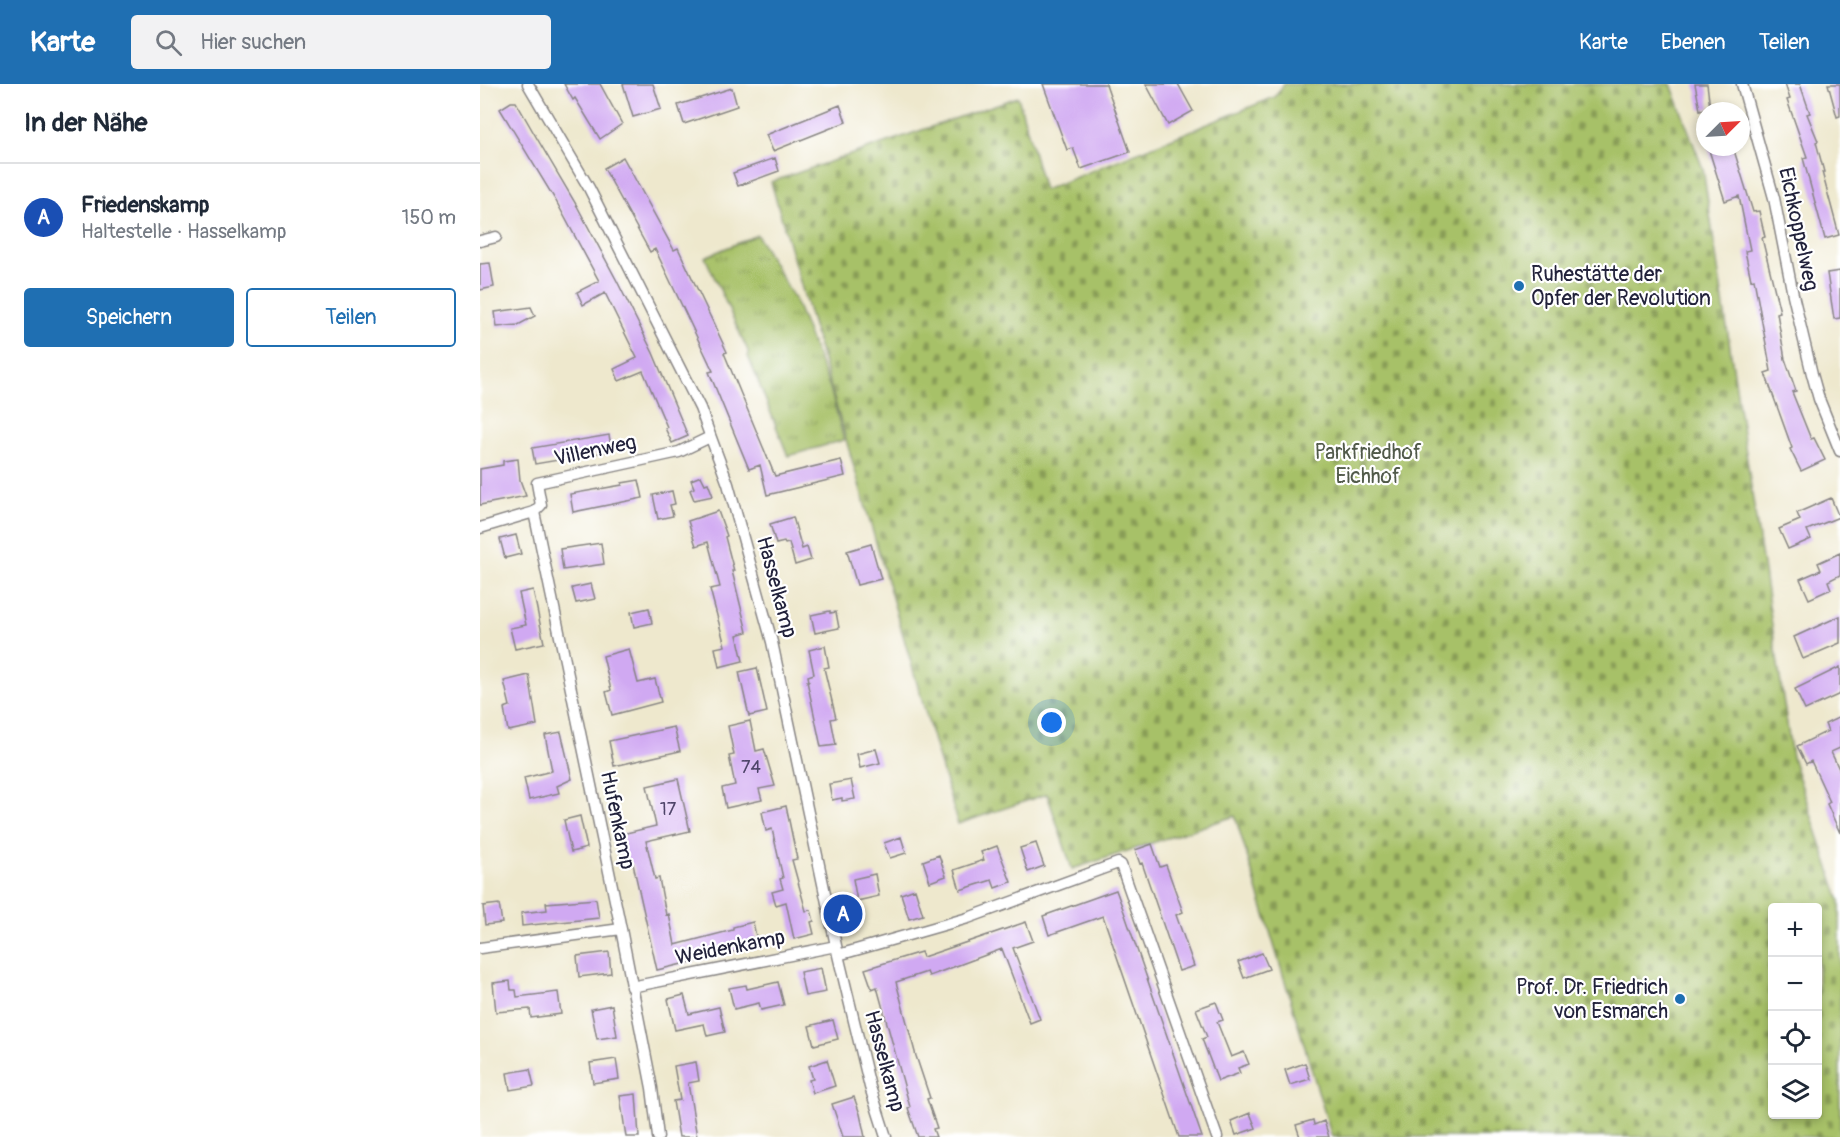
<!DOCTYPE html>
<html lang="de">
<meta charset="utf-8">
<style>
:root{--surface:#fff;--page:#f2f2f3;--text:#1f2937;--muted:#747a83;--line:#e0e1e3;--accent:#1f6fb2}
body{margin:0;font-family:Pangolin,sans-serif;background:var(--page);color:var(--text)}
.controls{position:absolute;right:18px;bottom:18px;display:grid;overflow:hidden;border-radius:6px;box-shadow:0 3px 9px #0003}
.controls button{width:54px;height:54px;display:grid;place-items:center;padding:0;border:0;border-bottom:2px solid var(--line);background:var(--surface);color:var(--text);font:30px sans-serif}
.compass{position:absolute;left:1216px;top:18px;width:54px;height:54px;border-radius:50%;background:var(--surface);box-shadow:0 3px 9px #0003;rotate:66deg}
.you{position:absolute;left:572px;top:639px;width:21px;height:21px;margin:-15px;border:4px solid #fff;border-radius:50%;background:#1a73e8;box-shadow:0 0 0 9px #1a73e833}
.badge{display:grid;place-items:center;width:39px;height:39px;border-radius:50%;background:var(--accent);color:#fff;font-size:20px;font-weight:700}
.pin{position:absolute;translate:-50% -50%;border:3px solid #fff;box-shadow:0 2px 6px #0006}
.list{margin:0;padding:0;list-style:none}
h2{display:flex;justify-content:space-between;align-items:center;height:78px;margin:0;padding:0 24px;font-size:26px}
h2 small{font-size:20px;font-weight:400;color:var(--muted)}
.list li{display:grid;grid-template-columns:39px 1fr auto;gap:18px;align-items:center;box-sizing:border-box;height:108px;padding:0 24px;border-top:2px solid var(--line)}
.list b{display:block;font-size:22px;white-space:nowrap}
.list p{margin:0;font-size:20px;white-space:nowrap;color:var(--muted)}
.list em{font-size:20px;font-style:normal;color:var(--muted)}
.actions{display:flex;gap:12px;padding:18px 24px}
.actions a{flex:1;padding:14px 0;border:2px solid var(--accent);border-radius:6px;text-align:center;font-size:21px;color:var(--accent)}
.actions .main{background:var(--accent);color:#fff}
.icon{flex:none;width:33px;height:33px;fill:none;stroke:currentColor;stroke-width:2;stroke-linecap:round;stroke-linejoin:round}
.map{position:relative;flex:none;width:1360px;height:1053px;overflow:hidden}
header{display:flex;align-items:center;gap:36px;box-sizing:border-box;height:84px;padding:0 30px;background:var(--accent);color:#fff}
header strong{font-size:28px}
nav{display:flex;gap:33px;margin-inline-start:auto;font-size:21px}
.search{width:420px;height:54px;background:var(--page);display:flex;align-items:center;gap:15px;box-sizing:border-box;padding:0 21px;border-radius:6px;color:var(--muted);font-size:22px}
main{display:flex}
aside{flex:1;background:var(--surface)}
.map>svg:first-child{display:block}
.grass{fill:url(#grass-tufts);stroke:#647251;stroke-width:1.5}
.cemetery{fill:url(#cemetery-stones);stroke:#647251;stroke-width:1.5;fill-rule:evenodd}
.building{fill:#d0a9f2}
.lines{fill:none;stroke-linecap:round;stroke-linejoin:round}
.minor-casing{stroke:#888584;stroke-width:13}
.minor{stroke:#fff;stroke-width:10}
.poi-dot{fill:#1f6fb2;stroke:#fff;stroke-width:2}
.labels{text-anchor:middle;stroke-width:4.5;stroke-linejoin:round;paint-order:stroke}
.number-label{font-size:18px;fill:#4e4469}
.street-label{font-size:21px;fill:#22223b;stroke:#fff}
.poi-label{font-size:21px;fill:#22223b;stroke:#fff;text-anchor:start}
.park-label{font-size:21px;fill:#515a4a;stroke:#fff}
</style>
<header>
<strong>Karte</strong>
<div class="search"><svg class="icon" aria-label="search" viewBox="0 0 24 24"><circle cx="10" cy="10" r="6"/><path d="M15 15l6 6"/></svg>Hier suchen</div>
<nav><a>Karte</a><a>Ebenen</a><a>Teilen</a></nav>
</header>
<main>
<aside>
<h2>In der Nähe<small></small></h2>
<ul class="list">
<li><span class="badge" style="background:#1a4fb4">A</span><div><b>Friedenskamp</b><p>Haltestelle · Hasselkamp</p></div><em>150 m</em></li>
</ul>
<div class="actions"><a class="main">Speichern</a><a>Teilen</a></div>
</aside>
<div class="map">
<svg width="1360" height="1053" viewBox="0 0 1360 1053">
<defs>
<pattern id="grass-tufts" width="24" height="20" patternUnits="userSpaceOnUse" patternTransform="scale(1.5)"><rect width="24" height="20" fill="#a7c167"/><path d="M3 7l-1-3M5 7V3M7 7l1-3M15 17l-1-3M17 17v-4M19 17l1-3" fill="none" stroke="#889c56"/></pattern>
<pattern id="cemetery-stones" width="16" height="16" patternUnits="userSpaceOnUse" patternTransform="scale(1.5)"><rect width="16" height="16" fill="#a7c167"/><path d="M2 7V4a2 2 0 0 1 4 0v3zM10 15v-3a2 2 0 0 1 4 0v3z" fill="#889c56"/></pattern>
</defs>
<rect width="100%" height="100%" fill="#fff"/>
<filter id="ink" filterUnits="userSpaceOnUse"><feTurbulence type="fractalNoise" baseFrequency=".0167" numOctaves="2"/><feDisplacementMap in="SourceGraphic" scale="12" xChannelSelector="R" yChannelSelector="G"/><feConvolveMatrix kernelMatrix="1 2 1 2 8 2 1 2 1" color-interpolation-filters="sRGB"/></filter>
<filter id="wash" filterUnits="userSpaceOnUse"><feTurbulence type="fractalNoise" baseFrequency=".008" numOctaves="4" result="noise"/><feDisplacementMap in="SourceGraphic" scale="24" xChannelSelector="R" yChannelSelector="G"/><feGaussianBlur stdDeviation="1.35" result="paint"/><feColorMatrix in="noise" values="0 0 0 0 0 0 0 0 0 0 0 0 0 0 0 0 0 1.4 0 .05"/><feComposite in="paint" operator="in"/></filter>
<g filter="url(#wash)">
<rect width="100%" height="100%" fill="#eee8cd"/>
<!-- grass -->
<path class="grass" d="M 277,151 L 314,214 L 350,304 L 364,356 L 308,372 L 268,272 L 268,267 L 225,173 Z"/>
<!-- cemetery -->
<path class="cemetery" d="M 804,0 L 1191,0 L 1223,85 L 1312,673 L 1360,817 L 1360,1053 L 852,1053 L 755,732 L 592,785 L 567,710 L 478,740 L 291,98 L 538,13 L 564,106 L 795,13 ZM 1292,824 L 1338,824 L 1338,1030 L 1292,1030 Z"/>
<g id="blocks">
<!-- building -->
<path class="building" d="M 84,0 L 120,0 L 142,40 L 120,55 L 95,14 L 93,16 Z
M 143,0 L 173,0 L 181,25 L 153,33 Z
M 563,0 L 626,0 L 650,68 L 601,85 L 593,64 L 587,66 Z
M 666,0 L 698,0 L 713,27 L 688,41 Z
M 1215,0 L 1227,0 L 1230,24 L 1220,26 Z
M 1305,0 L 1320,0 L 1330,29 L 1327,30 L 1338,57 L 1336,58 L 1344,88 L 1342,88 L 1359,151 L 1345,155 L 1323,74 L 1327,73 L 1307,16 L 1310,15 Z
M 1348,0 L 1360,0 L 1360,32 L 1357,33 Z
M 252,4 L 257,22 L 204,40 L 198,21 Z
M 31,18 L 36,18 L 55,51 L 97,122 L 137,197 L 173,269 L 208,352 L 192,359 L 185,344 L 187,343 L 163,287 L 139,297 L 134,285 L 157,274 L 125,209 L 103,221 L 97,208 L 119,197 L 76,117 L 20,25 Z
M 360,21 L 366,38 L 293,67 L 286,51 Z
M 1228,63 L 1253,63 L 1273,128 L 1279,127 L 1285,153 L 1282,154 L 1300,228 L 1297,229 L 1305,275 L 1316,307 L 1312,308 L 1331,355 L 1334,354 L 1345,376 L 1321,387 L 1310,365 L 1312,364 L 1285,289 L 1291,287 L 1274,195 L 1271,196 L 1265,167 L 1270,166 L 1259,112 L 1245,117 Z
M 143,73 L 194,166 L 198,164 L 247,268 L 244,269 L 295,392 L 361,376 L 365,392 L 287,411 L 280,381 L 269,385 L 229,288 L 233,287 L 175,165 L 170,168 L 124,84 Z
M 295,74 L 299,87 L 258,102 L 253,89 Z
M 10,179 L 14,203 L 0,206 L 0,180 Z
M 1360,187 L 1360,234 L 1354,235 L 1347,189 Z
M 51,223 L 55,232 L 38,241 L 17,243 L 15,228 Z
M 129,351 L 132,367 L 55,380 L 52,364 Z
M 38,375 L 40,396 L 46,412 L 0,421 L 0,385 L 23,381 L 23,377 Z
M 221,392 L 225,400 L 228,399 L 233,412 L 214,416 L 210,406 L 214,404 L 211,396 Z
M 159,396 L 163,414 L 93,428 L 90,410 L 142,401 L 142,399 Z
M 192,407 L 195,420 L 190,421 L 193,432 L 178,435 L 173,411 Z
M 1351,414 L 1359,433 L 1327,446 L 1331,455 L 1308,465 L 1299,445 L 1320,436 L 1317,429 Z
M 238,427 L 247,452 L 245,453 L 254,487 L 252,487 L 267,548 L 257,551 L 263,577 L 239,583 L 235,564 L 245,562 L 230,505 L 240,503 L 228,458 L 216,462 L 208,437 Z
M 313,433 L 322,465 L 327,463 L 331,476 L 315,481 L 309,459 L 305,460 L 304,458 L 296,460 L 290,440 Z
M 36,451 L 41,470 L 25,474 L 20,455 Z
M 121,459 L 124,480 L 83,486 L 80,465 Z
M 391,460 L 401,495 L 377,501 L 367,467 Z
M 1360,469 L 1360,491 L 1348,497 L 1351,505 L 1329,515 L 1320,495 L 1341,486 L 1338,479 Z
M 111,500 L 115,515 L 96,519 L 92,504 Z
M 53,506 L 64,559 L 35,565 L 30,544 L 46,541 L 39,509 Z
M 169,524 L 172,539 L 154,543 L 151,528 Z
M 350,527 L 350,529 L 356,528 L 359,544 L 335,549 L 331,531 Z
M 1360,532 L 1360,559 L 1323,575 L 1314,553 Z
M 345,562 L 349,583 L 344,584 L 356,634 L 351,635 L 356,661 L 341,663 L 327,597 L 329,597 L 328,592 L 334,590 L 329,566 Z
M 149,565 L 158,599 L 175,595 L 181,618 L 132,631 L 126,608 L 131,606 L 123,572 Z
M 1360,583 L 1360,610 L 1325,626 L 1315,605 Z
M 277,584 L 287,628 L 269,632 L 259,588 Z
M 49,591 L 57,641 L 28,647 L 24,624 L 30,622 L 24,597 Z
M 1360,633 L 1360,664 L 1351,668 L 1360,687 L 1360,749 L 1347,720 L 1350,718 L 1331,677 L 1326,680 L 1317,662 L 1348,647 L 1345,640 Z
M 270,637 L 276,667 L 284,665 L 295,702 L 279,705 L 282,716 L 246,724 L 242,704 L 255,701 L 249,672 L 254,671 L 248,642 Z
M 194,643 L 200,667 L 134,682 L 129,657 Z
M 81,648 L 92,695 L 77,702 L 79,709 L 49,716 L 44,694 L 72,687 L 65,651 Z
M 396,665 L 400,679 L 380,684 L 377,670 Z
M 198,695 L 210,747 L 166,757 L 175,795 L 179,794 L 186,831 L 189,830 L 195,861 L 253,846 L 253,843 L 273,838 L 278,862 L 177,886 L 153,780 L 143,782 L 137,756 L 143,754 L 142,750 L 176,742 L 167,702 Z
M 371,696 L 375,715 L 362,717 L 362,714 L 352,716 L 349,700 Z
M 306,722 L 317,775 L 312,776 L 326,827 L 331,826 L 334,837 L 331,838 L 334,850 L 314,855 L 306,818 L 296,821 L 292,808 L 303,805 L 300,795 L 303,794 L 292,745 L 286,747 L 282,728 Z
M 100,732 L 107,764 L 91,768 L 84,736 Z
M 421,753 L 426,769 L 410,774 L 404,759 Z
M 556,759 L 564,782 L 548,788 L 540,764 Z
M 672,760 L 680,783 L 686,781 L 703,828 L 696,831 L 714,882 L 699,887 L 662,779 L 660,780 L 655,766 Z
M 517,762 L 531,798 L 515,804 L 512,796 L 480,806 L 474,786 L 504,776 L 501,768 Z
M 459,771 L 466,792 L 450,798 L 443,777 Z
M 395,790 L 399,812 L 377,817 L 373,795 Z
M 435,805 L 443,831 L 429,835 L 421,810 Z
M 636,806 L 643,825 L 722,1053 L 699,1053 L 623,832 L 569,851 L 563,832 Z
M 116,815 L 119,834 L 42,842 L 41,829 L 67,826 L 66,819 Z
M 19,820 L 22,839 L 5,841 L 3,822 Z
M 546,838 L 553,857 L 533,864 L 560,935 L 550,939 L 522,865 L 449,892 L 447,888 L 416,898 L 436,972 L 450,1014 L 447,1015 L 457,1044 L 453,1045 L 456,1053 L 438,1053 L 428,1024 L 430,1023 L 397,903 L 392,905 L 385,885 L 441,868 L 443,873 Z
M 129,868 L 131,889 L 99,893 L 97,872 Z
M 782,869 L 789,885 L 764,894 L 758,878 Z
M 341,884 L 346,908 L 325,912 L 320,888 Z
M 30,897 L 31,906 L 36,906 L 37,913 L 78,908 L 81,930 L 51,934 L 50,925 L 16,928 L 13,899 Z
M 298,898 L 304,921 L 281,926 L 279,919 L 254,925 L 249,904 L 266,901 L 267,905 Z
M 204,911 L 209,930 L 239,923 L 245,948 L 227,952 L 224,940 L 195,946 L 188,915 Z
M 736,918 L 743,936 L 737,938 L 751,973 L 764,968 L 769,980 L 758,984 L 760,989 L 738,997 L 722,955 L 727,953 L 716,925 Z
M 132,921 L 137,952 L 117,955 L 111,925 Z
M 353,936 L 358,955 L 334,961 L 329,942 Z
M 136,975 L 139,995 L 113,999 L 110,979 Z
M 347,976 L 355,1002 L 333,1009 L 329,996 L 333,995 L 329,982 Z
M 216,978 L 219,997 L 208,999 L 217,1053 L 199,1053 L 193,1017 L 200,1016 L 194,982 Z
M 825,979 L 830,995 L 810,1001 L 805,986 Z
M 50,985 L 54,1002 L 30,1006 L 27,989 Z
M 156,1010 L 159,1053 L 146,1053 L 140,1012 Z
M 374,1013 L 380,1030 L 385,1053 L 363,1053 L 352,1020 Z
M 770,1029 L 776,1044 L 756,1051 L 751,1037 Z
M 833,1036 L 834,1041 L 844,1037 L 849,1053 L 820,1053 L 816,1041 Z"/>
</g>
</g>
<g filter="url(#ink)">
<use href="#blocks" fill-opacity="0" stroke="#888584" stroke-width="1.5"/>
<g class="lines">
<!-- minor casing -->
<g class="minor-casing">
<path id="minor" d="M 48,0 L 109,104 L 220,324 L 248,400 L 292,558 L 358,871 L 390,1003 L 406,1053
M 1262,0 L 1294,114 L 1313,211 L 1332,290 L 1339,315 L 1360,367
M 0,157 L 16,153
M 54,428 L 141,845 L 172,1004 L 178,1053
M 0,444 L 54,428 L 61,421 L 57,399 L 199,368 L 230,353
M 0,864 L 141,845
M 358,871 L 488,834 L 638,779 L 641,781 L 737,1053
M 151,903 L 356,862"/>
</g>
<!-- minor -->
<use href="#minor" class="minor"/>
</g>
</g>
<!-- markers -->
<g class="poi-dot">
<circle cx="1039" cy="202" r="6"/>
<circle cx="1200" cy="915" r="6"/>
</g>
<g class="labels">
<!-- number labels -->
<g class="number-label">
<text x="271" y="689">74</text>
<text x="188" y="731">17</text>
</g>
<!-- street labels -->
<g class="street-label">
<text transform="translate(1319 145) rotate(78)" y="7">Eichkoppelweg</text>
<text transform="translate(115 366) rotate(-12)" y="7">Villenweg</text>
<text transform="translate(297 503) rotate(75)" y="7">Hasselkamp</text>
<text transform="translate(138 736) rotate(78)" y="7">Hufenkamp</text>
<text transform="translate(250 863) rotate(-11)" y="7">Weidenkamp</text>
<text transform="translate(405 977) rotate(75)" y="7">Hasselkamp</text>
</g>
<!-- poi labels -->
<g class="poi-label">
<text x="1051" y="197">Ruhestätte der<tspan x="1051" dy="24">Opfer der Revolution</tspan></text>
<text x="1188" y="910" text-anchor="end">Prof. Dr. Friedrich<tspan x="1188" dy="24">von Esmarch</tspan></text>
</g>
<!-- park labels -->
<g class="park-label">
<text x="888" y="375">Parkfriedhof<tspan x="888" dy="24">Eichhof</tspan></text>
</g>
</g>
</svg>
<div class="controls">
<button>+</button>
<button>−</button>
<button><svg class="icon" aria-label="locate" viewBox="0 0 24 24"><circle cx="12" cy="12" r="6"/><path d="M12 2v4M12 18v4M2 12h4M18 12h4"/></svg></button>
<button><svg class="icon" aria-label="layers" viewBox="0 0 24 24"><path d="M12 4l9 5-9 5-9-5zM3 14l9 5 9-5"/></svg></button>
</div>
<svg class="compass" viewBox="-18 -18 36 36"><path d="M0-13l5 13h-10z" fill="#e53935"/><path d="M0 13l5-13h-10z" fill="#747a83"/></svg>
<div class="you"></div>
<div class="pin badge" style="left:363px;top:830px;background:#1a4fb4">A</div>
</div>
</main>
